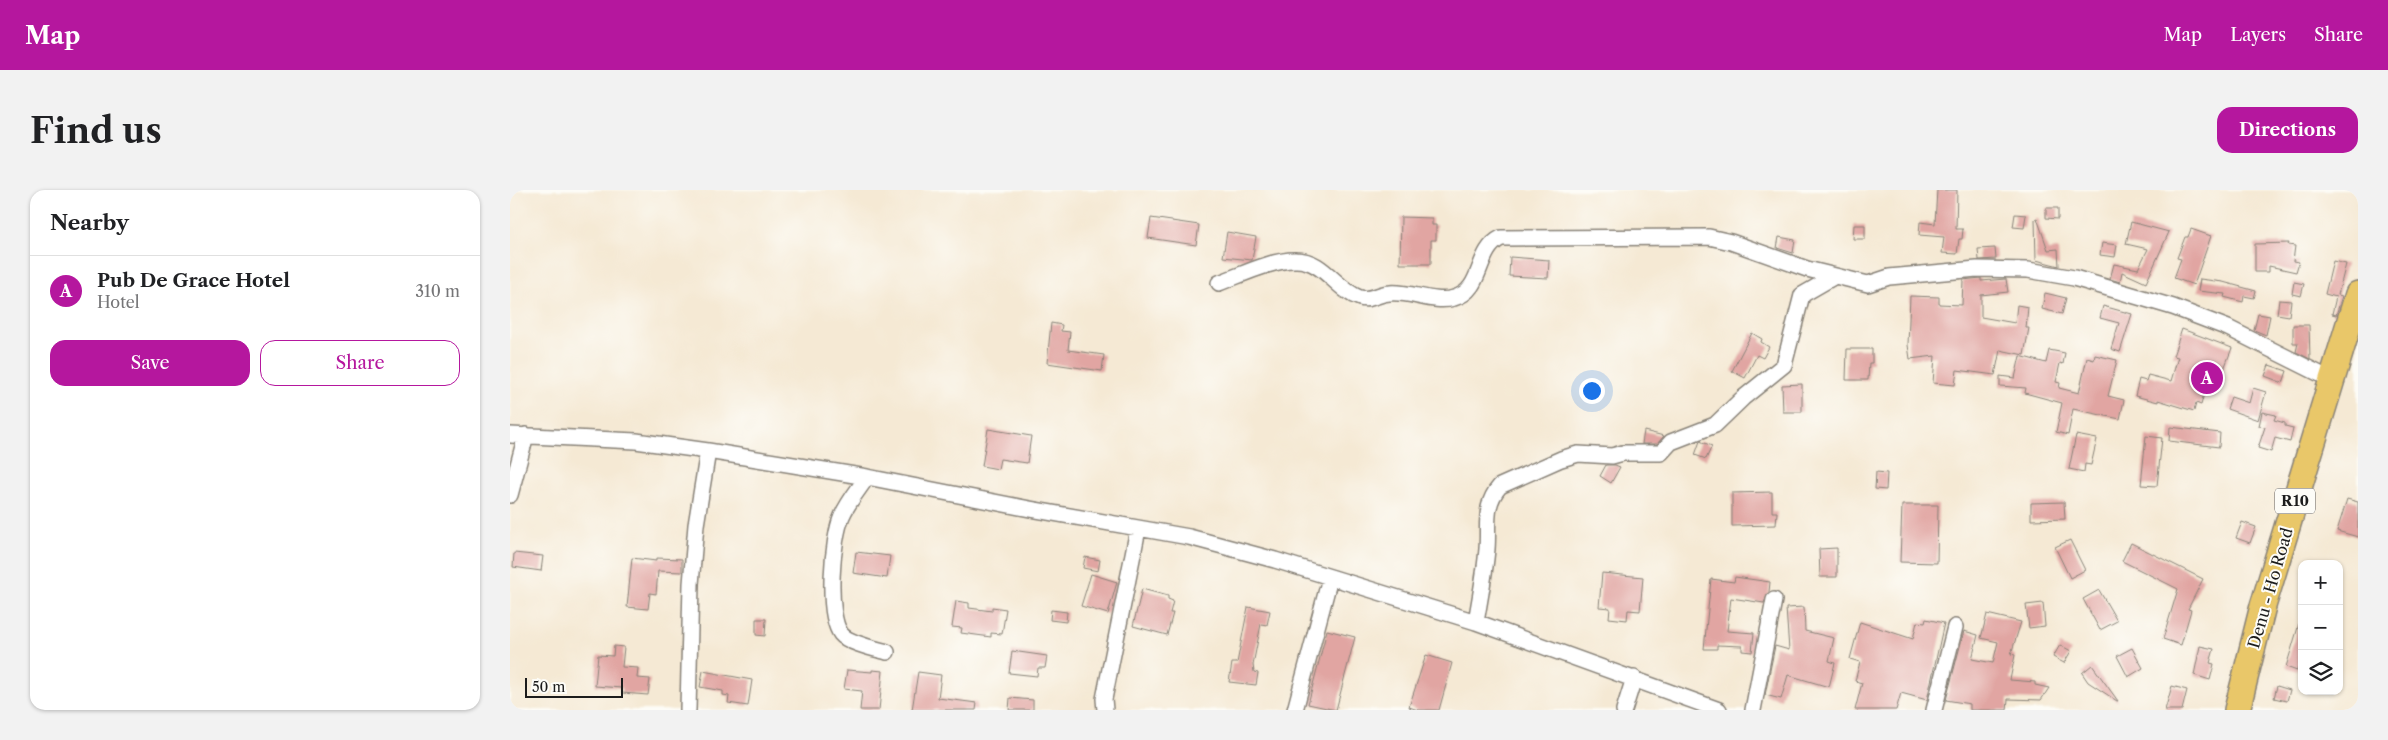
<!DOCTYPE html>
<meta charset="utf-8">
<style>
:root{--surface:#fff;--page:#f2f2f2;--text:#202124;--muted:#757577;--line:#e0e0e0;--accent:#b5179e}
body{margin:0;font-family:"Libre Caslon Text",serif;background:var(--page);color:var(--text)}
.controls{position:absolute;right:15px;bottom:15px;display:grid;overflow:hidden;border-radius:10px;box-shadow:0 1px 4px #0004}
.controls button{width:45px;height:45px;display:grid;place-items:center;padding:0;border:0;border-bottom:1px solid var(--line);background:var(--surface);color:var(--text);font:25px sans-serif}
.scale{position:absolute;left:15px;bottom:12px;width:98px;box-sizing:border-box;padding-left:5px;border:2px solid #1c1c1c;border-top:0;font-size:14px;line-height:18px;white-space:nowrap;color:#1c1c1c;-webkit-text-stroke:4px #fdfcf7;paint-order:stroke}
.you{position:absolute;left:1081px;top:200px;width:18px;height:18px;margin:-12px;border:4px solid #fff;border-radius:50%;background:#1a73e8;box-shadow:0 0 0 8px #1a73e833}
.badge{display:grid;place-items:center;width:32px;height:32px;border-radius:50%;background:var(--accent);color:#fff;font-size:16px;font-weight:700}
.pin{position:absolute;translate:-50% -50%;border:2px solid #fff;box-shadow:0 1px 5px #0006}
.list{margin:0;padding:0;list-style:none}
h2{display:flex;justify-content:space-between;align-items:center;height:65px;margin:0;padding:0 20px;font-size:21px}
h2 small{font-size:16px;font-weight:400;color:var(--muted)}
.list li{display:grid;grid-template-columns:32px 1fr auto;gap:15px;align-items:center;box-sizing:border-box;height:70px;padding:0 20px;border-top:1px solid var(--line)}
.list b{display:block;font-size:19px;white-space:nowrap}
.list p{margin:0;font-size:16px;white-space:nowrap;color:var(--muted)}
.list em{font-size:16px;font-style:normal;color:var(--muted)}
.actions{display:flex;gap:10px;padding:15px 20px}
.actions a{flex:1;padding:11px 0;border:1px solid var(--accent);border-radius:15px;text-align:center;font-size:18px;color:var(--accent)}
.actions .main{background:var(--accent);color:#fff}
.icon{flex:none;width:28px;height:28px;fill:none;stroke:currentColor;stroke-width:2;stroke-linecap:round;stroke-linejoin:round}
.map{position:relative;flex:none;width:1848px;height:520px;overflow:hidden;border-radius:15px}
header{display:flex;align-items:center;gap:30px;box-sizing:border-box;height:70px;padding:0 25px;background:var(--accent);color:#fff}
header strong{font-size:24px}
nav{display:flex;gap:28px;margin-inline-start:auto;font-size:18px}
.intro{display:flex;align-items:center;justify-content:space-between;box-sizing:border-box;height:120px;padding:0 30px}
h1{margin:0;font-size:35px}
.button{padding:12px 22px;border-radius:15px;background:var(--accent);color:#fff;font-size:18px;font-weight:700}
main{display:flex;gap:30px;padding:0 30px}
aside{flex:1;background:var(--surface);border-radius:15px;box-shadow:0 1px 4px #0004}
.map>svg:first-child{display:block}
.building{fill:#e1a5a2}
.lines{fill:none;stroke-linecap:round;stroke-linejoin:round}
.street-casing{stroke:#888278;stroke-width:18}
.primary-casing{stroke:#888278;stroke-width:28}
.street{stroke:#fff;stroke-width:15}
.primary{stroke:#e9c769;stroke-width:25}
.labels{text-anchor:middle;stroke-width:4;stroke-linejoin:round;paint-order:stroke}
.shield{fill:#fdfcf7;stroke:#605f5e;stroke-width:1}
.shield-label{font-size:15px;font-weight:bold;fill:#1c1c1c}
.street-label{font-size:16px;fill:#1c1c1c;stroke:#fdfcf7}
</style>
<header>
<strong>Map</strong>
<nav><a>Map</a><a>Layers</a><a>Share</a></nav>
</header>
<div class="intro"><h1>Find us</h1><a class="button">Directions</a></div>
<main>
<aside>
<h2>Nearby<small></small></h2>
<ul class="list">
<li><span class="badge">A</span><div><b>Pub De Grace Hotel</b><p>Hotel</p></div><em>310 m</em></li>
</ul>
<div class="actions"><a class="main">Save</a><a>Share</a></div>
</aside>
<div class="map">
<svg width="1848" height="520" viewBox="0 0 1848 520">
<rect width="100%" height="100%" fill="#fdfcf7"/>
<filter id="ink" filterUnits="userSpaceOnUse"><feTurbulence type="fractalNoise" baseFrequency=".02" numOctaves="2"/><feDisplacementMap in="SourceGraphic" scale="10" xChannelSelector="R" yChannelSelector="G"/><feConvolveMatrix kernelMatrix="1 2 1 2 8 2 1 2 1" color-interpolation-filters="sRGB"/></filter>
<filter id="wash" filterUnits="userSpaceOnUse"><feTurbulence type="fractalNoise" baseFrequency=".0096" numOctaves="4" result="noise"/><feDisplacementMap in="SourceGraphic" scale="20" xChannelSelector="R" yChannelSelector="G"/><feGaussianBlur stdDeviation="1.12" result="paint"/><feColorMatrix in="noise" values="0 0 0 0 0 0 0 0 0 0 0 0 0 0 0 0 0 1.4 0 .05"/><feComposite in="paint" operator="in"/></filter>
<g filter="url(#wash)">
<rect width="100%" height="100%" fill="#f5e9d4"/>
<g id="blocks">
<!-- building -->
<path class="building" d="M 1427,0 L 1447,0 L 1446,39 L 1453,39 L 1452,49 L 1449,49 L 1447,64 L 1432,63 L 1434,47 L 1409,45 L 1410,32 L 1425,34 Z
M 1536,18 L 1548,18 L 1548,29 L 1536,28 Z
M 1505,24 L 1516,25 L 1514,38 L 1503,37 Z
M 891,27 L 922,28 L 922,35 L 926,35 L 926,50 L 921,50 L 921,74 L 890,74 Z
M 641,28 L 689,35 L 686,55 L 638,48 Z
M 1527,28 L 1538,60 L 1548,59 L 1549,76 L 1526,70 L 1525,29 Z
M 1621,32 L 1659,42 L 1636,93 L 1612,82 L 1610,92 L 1600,89 L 1604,74 L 1628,79 L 1638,59 L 1616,54 Z
M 1344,35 L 1355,35 L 1355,49 L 1343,49 Z
M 1681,39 L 1701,46 L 1684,95 L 1664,88 L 1671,69 L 1667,68 L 1675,47 L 1678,47 Z
M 717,42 L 746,47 L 742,70 L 713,67 Z
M 1269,47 L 1285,50 L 1283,63 L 1267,58 Z
M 1592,53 L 1607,55 L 1605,67 L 1590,65 Z
M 1779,53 L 1778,55 L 1785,56 L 1783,71 L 1789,72 L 1786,82 L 1759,76 L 1759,82 L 1745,82 L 1745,54 Z
M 1485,58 L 1486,69 L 1469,70 L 1468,59 Z
M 1000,67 L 1039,70 L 1038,88 L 999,86 Z
M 1823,71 L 1836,74 L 1828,105 L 1832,106 L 1826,125 L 1822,124 L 1826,107 L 1815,104 Z
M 1471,88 L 1471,91 L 1496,89 L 1498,102 L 1471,105 L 1471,127 L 1505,133 L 1507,115 L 1518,117 L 1516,138 L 1519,138 L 1514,165 L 1490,160 L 1485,185 L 1447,180 L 1445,195 L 1423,193 L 1425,166 L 1400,169 L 1398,155 L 1400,106 L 1429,107 L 1429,114 L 1452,115 L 1453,90 Z
M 1690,89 L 1713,92 L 1746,101 L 1744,108 L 1734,106 L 1733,112 L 1714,107 L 1715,104 L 1688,101 Z
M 1784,92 L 1794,94 L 1791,106 L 1782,104 Z
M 1535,103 L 1556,108 L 1552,124 L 1532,119 Z
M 1769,110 L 1781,111 L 1779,126 L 1767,124 Z
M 1593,116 L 1622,124 L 1610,162 L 1601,159 L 1609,133 L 1590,128 Z
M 1748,124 L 1760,126 L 1756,145 L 1744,140 Z
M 541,133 L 552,135 L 551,141 L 560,142 L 558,160 L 594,165 L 592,181 L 537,173 Z
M 1783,135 L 1799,135 L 1800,169 L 1786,162 L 1788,153 L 1783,153 Z
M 1672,139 L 1722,158 L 1712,184 L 1693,177 L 1686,198 L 1695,200 L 1691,215 L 1686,213 L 1684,221 L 1648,210 L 1648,212 L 1625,206 L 1629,189 L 1636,191 L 1638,185 L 1661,191 L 1668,167 L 1663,166 Z
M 1242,143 L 1252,149 L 1251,152 L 1259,157 L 1253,168 L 1247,165 L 1235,188 L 1222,181 Z
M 1337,159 L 1362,159 L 1362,173 L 1359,173 L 1358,190 L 1336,190 Z
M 1539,160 L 1555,163 L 1553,174 L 1550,173 L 1546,192 L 1550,193 L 1549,198 L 1569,203 L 1577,168 L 1584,170 L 1585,165 L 1607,170 L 1598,206 L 1614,210 L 1610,229 L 1563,219 L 1558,245 L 1546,242 L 1552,213 L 1515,203 L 1516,198 L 1490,196 L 1490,186 L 1505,188 L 1510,166 L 1536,173 Z
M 1759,175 L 1777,181 L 1773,193 L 1755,186 Z
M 1292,194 L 1292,222 L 1273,222 L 1272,195 Z
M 1743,198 L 1756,202 L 1748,230 L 1717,219 L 1721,207 L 1739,213 Z
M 1752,222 L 1766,225 L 1764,230 L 1775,233 L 1775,236 L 1783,238 L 1780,252 L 1765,248 L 1761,262 L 1748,258 L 1755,237 L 1749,236 Z
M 1660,237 L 1710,243 L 1709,257 L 1659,251 Z
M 478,239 L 521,246 L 517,273 L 490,269 L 488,279 L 472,276 Z
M 1134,241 L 1154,246 L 1147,254 L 1132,254 Z
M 1566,245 L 1587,249 L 1581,275 L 1575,274 L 1574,282 L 1559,279 Z
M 1636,246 L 1652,248 L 1647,296 L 1631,295 Z
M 1190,251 L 1202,256 L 1196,269 L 1185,265 Z
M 1096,275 L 1105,275 L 1110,277 L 1101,293 L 1090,286 Z
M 1366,282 L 1377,283 L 1376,300 L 1365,299 Z
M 1262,302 L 1262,322 L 1267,322 L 1266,335 L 1222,336 L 1222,303 Z
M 1837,309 L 1848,312 L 1848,347 L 1827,341 Z
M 1554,312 L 1555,329 L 1521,330 L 1521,313 Z
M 1392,315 L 1428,315 L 1427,373 L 1390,372 Z
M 1732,332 L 1746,337 L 1740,353 L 1726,348 Z
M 1560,350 L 1575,380 L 1560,388 L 1545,357 Z
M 1621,353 L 1693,389 L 1678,419 L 1681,420 L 1671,455 L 1653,449 L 1668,399 L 1612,371 Z
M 1327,358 L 1327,387 L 1310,387 L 1309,359 Z
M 346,362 L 380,366 L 377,388 L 343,383 Z
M 4,363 L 33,366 L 31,381 L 3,377 Z
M 575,367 L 590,370 L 588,381 L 573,378 Z
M 122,368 L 146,371 L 146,368 L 172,369 L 172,382 L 148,381 L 146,404 L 140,403 L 138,419 L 117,417 Z
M 1092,383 L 1133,387 L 1130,421 L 1118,420 L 1117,430 L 1099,428 L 1100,418 L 1089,417 Z
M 581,384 L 607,392 L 598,424 L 571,416 Z
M 1225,387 L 1260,392 L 1259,402 L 1254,413 L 1221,408 L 1217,441 L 1244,443 L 1242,462 L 1232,461 L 1232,456 L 1207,455 L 1207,459 L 1194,459 L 1201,389 L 1224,392 Z
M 632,399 L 658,406 L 658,409 L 663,411 L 660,423 L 663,423 L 657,445 L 623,436 Z
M 1589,400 L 1607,431 L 1590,440 L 1573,409 Z
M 446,411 L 459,413 L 459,418 L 482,421 L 482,417 L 496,419 L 492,444 L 481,443 L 481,447 L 451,443 L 452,438 L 442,437 Z
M 1533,413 L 1535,436 L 1519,438 L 1516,415 Z
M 738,417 L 760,421 L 757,435 L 751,434 L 743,475 L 744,482 L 748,483 L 746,495 L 719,492 L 722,473 L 727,473 Z
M 1294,417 L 1295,441 L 1324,448 L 1319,471 L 1325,473 L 1319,497 L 1278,485 L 1271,509 L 1255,505 L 1265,456 L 1279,460 L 1276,418 Z
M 541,420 L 557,422 L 556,432 L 540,430 Z
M 1477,424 L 1511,432 L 1501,464 L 1505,465 L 1500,490 L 1525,492 L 1525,495 L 1539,498 L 1531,510 L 1498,509 L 1497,520 L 1460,520 L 1460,514 L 1436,510 L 1454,441 L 1468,445 L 1462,469 L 1483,473 L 1488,452 L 1471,448 Z
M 246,429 L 256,429 L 255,446 L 246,445 Z
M 1416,429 L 1434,433 L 1417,510 L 1391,503 L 1386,520 L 1345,520 L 1352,493 L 1345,491 L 1350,472 L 1340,469 L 1350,432 L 1403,449 L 1407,432 L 1415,433 Z
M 1789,434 L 1792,434 L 1792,463 L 1787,481 L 1776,477 Z
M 817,440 L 845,447 L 826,520 L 798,514 Z
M 1550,455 L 1561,461 L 1554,473 L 1543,467 Z
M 104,456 L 114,457 L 112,477 L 128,478 L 127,488 L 140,489 L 138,505 L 112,503 L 112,498 L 85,496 L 88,465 L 103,466 Z
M 1690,456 L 1704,459 L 1700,473 L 1704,474 L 1700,490 L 1684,485 Z
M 1622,458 L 1633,478 L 1618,487 L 1607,466 Z
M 502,461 L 537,466 L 535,478 L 528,478 L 527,486 L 499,483 Z
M 916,465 L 942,473 L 929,520 L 908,520 L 899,517 Z
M 1582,475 L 1608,511 L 1607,511 L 1578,492 L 1572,483 Z
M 337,480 L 362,482 L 362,480 L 373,481 L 369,520 L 350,520 L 352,501 L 334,499 Z
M 193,481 L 242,490 L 238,516 L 218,513 L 219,506 L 213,505 L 213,501 L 190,497 Z
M 408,482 L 431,485 L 428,508 L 467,513 L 466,520 L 402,520 Z
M 1662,496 L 1677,500 L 1672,520 L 1655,520 Z
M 1767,496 L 1780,500 L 1777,511 L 1764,508 Z
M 500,508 L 523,510 L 523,520 L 499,520 Z"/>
</g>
</g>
<g filter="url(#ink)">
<use href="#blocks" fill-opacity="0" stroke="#888278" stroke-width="1"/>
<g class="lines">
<!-- street casing -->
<g class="street-casing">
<path id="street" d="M 709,93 C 731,85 764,69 786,70 C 814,70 826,100 850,108 C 861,111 870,103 880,103 C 901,101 924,114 944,108 C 974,100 965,61 991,48 L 1199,47 L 1221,52 L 1297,79 L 1358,94 L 1379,87 L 1467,79 L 1518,80 L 1564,88 L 1663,117 L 1718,138 L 1822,190
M 0,245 L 126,251 L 198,261 L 357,287 L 520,319 L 679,347 L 765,370 L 966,432 L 1209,520
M 357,287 C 349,299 338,312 332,326 C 322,348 316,424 331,444 C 338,453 366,459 377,462
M 0,305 L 16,245
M 966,432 C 970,408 975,383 977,359 C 979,335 973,315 990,296 L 1051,269 L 1068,264 L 1102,266 L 1113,263 L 1151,263 L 1161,252 L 1205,235 L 1233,208 L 1274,175 L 1292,105 L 1325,86
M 178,520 L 181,394 L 186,335 L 198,261
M 595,520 L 594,509 L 628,339
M 785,520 L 820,388
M 1114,520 L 1124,488
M 1243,520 L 1264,410
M 1424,520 L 1445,437"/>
</g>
<!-- primary casing -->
<g class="primary-casing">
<path id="primary" d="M 1727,520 L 1753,416 L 1848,104"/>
</g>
<!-- street -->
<use href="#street" class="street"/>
<!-- primary -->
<use href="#primary" class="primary"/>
</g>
</g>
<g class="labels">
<!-- shield labels -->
<rect class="shield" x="1765" y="298.5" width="40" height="25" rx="4"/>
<g class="shield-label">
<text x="1785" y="316">R10</text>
</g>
<!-- street labels -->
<g class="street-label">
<text transform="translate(1760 398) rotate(-74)" y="6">Denu - Ho Road</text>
</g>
</g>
</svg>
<div class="controls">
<button>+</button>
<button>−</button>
<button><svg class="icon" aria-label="layers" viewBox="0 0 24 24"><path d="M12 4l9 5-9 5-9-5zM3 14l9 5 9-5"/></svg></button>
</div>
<div class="scale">50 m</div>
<div class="you"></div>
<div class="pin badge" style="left:1697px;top:188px">A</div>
</div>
</main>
